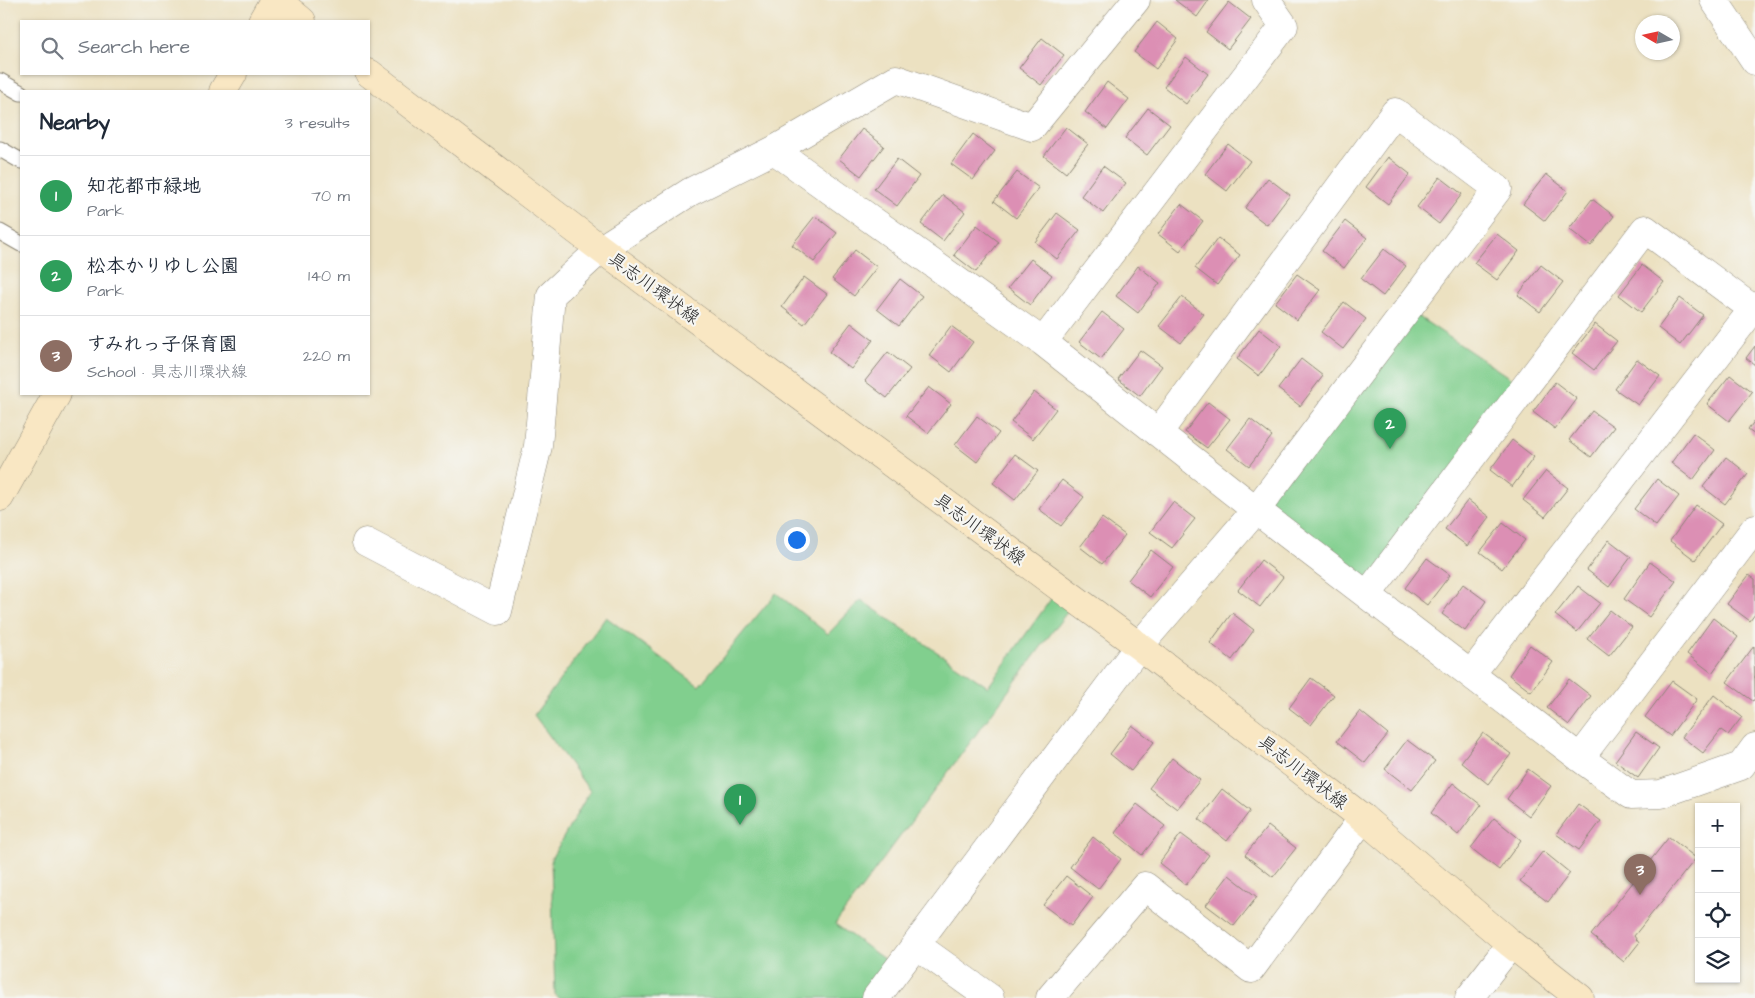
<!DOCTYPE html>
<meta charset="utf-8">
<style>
:root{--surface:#fff;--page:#f6f6f7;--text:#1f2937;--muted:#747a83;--line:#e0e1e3;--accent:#ea580c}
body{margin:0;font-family:"Architects Daughter","Klee One",sans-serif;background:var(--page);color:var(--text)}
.controls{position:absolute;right:15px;bottom:15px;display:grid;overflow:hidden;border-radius:0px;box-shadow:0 1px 4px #0004}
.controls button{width:45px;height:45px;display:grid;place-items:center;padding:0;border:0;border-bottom:1px solid var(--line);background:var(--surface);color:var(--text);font:25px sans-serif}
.compass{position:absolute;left:1635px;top:15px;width:45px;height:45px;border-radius:50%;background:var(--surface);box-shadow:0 1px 4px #0004;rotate:279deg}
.you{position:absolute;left:796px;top:539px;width:18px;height:18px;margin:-12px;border:4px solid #fff;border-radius:50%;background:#1a73e8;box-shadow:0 0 0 8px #1a73e833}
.badge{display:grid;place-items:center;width:32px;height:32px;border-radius:50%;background:var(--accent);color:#fff;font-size:16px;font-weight:700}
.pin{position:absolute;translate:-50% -41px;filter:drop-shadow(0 1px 2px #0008)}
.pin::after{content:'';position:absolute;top:26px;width:18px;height:15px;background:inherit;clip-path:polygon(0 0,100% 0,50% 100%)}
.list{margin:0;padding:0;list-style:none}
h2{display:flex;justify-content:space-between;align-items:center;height:65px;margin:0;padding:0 20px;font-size:21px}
h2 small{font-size:16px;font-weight:400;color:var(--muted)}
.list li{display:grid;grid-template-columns:32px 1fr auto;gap:15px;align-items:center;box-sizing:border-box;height:80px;padding:0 20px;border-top:1px solid var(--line)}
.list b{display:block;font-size:19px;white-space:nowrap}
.list p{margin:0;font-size:16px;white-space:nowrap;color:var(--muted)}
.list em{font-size:16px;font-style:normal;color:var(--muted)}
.icon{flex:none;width:28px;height:28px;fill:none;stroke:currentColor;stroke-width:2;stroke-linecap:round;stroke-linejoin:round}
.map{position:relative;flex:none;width:1755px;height:998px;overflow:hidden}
.search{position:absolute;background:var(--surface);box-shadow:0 1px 4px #0004;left:20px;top:20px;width:350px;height:55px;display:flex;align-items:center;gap:12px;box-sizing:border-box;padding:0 18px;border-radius:0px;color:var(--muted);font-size:19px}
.panel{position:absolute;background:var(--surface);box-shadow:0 1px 4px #0004;left:20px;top:90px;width:350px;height:305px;border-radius:0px}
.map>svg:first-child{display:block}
.green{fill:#81cf8e;stroke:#567d5c}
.building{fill:#dc8fb4}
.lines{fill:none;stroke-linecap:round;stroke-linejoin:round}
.service-casing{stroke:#8c8676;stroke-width:17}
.minor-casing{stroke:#8c8676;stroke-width:29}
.secondary-casing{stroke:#8c8676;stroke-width:29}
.service{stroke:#fff;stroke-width:15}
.minor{stroke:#fff;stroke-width:28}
.secondary{stroke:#f9e7c3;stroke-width:28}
.labels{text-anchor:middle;stroke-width:4.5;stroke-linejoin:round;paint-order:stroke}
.street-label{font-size:18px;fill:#2b2b2b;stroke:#f6f6f2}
</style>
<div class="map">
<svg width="1755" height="998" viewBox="0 0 1755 998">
<rect width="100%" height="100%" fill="#f6f6f2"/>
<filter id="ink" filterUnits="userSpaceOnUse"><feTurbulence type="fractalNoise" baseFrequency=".02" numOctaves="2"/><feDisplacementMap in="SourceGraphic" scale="10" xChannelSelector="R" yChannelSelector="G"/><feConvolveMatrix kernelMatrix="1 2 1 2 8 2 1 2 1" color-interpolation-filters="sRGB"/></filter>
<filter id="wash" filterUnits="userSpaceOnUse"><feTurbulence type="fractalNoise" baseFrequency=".0096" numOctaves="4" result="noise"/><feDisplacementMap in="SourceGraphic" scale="20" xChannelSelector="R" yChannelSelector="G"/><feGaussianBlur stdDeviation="1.12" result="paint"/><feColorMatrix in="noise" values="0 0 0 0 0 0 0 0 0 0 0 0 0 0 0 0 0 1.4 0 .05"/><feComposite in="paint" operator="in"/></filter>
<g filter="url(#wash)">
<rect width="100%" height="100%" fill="#ece1c1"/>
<!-- green -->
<path class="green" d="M 1407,309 L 1525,388 L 1367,595 L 1256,510 Z
M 1061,585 L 1076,600 L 835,924 L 895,967 L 872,998 L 558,998 L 555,994 L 551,859 L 590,791 L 534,715 L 606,617 L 699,686 L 776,593 L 828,634 L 861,600 L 988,687 Z"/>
<g id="blocks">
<!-- building -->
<path class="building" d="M 1175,0 L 1209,0 L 1197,17 Z
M 1229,2 L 1251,19 L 1228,49 L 1206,32 Z
M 1157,22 L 1178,39 L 1156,69 L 1134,52 Z
M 1042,38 L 1064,55 L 1041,85 L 1019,68 Z
M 1186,57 L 1208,74 L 1186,104 L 1164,87 Z
M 1107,82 L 1129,99 L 1107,129 L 1085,112 Z
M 1148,108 L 1170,125 L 1147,155 L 1125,138 Z
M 1066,127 L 1088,144 L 1066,173 L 1044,156 Z
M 862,129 L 884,146 L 861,176 L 839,159 Z
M 973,134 L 995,151 L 973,180 L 951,164 Z
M 1228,144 L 1250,161 L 1227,191 L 1205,174 Z
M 1388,157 L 1410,174 L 1388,204 L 1366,187 Z
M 897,159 L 919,176 L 897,206 L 874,189 Z
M 1103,166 L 1126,183 L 1103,213 L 1081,196 Z
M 1017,172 L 1039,188 L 1016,218 L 994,201 Z
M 1546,174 L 1568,191 L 1545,221 L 1523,204 Z
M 1440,177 L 1462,194 L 1439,224 L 1417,207 Z
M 1268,178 L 1290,195 L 1267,225 L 1245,208 Z
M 943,195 L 965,212 L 943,241 L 921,224 Z
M 1592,199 L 1614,216 L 1591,246 L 1569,229 Z
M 1181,204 L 1203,221 L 1180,251 L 1158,234 Z
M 1057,213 L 1080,230 L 1057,259 L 1035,242 Z
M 815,216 L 837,233 L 814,262 L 792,245 Z
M 1345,221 L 1367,238 L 1344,268 L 1322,251 Z
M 977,225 L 999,242 L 976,272 L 954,255 Z
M 1497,234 L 1519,251 L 1497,280 L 1474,263 Z
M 1218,238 L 1240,255 L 1217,285 L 1195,268 Z
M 1384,249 L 1406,266 L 1383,296 L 1361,279 Z
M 855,250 L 877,267 L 854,296 L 832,279 Z
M 1031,259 L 1052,275 L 1030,305 L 1008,288 Z
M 1541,265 L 1563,282 L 1540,312 L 1518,295 Z
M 1642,265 L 1664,282 L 1641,312 L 1619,295 Z
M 1138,266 L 1160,283 L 1138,313 L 1116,296 Z
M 1297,274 L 1320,290 L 1297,320 L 1275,303 Z
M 804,277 L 827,294 L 804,324 L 782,307 Z
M 900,279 L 922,296 L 899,326 L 877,309 Z
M 1182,297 L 1204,314 L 1181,343 L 1159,326 Z
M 1680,298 L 1703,315 L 1680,345 L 1658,328 Z
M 1344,302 L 1366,319 L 1343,349 L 1321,332 Z
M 1102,312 L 1124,329 L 1101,359 L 1079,342 Z
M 851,323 L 873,340 L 851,369 L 829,352 Z
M 1595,324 L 1617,341 L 1594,370 L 1572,353 Z
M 951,326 L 973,342 L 951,372 L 929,355 Z
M 1259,329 L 1281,346 L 1259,376 L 1237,359 Z
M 1755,346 L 1755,365 L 1746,358 Z
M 1140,350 L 1162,366 L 1140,396 L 1118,379 Z
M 888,352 L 910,369 L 887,398 L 865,381 Z
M 1301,359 L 1323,376 L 1300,406 L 1278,389 Z
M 1637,359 L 1660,376 L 1638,405 L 1615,389 Z
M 1730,375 L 1752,392 L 1729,421 L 1707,404 Z
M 1555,382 L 1577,399 L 1555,429 L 1533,412 Z
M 929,387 L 951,404 L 928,433 L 906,416 Z
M 1034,392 L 1056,409 L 1033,439 L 1011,422 Z
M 1208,402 L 1230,419 L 1207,448 L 1185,432 Z
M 1592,411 L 1614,427 L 1591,457 L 1569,440 Z
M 977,416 L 999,433 L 977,462 L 955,445 Z
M 1250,419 L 1272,436 L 1249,466 L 1227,449 Z
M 1755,420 L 1755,435 L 1748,430 Z
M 1693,433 L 1715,450 L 1693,480 L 1671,463 Z
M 1512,440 L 1534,457 L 1512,487 L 1490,470 Z
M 1015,454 L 1038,471 L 1015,500 L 993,483 Z
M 1726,457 L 1748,474 L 1725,504 L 1703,487 Z
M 1546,471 L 1568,488 L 1545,517 L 1523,500 Z
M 1657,479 L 1679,496 L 1656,526 L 1634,509 Z
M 1062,480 L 1084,497 L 1061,526 L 1039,509 Z
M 1468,500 L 1490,517 L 1467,546 L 1445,529 Z
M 1173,502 L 1195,519 L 1172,548 L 1150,532 Z
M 1696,505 L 1722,524 L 1695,560 L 1670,541 Z
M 1102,518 L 1125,535 L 1102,564 L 1080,547 Z
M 1503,523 L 1525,540 L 1502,569 L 1480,552 Z
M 1609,540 L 1631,557 L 1609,587 L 1587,570 Z
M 1151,550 L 1173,567 L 1150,597 L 1128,580 Z
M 1427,558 L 1450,575 L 1427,605 L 1405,588 Z
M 1261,560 L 1283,577 L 1260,607 L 1238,590 Z
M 1650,562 L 1676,581 L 1649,617 L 1624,599 Z
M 1749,575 L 1755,579 L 1755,614 L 1750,621 L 1727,604 Z
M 1463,584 L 1486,601 L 1465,631 L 1442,614 Z
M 1578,586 L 1600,603 L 1577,632 L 1555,615 Z
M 1610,610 L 1632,627 L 1609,656 L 1587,639 Z
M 1232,613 L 1254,630 L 1232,660 L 1210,643 Z
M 1713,618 L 1738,637 L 1712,673 L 1687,654 Z
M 1530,645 L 1553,662 L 1531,692 L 1509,675 Z
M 1754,646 L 1755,698 L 1753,701 L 1727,682 Z
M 1311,678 L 1334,695 L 1311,725 L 1289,708 Z
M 1569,679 L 1591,696 L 1569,725 L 1547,708 Z
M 1672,681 L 1697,699 L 1670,736 L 1645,717 Z
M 1714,695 L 1742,717 L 1728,735 L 1721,730 L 1703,753 L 1682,737 Z
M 1360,711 L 1388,734 L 1365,763 L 1337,741 Z
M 1132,725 L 1154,742 L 1131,771 L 1110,754 Z
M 1636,732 L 1659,748 L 1638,778 L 1615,761 Z
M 1483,733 L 1511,754 L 1488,784 L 1461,762 Z
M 1407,740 L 1435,761 L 1412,790 L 1385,769 Z
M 1172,758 L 1200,780 L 1177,809 L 1149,788 Z
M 1528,769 L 1551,786 L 1529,816 L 1507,799 Z
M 1453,783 L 1481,805 L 1458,835 L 1431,813 Z
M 1222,789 L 1250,811 L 1227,841 L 1199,819 Z
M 1137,804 L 1165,826 L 1142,855 L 1115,833 Z
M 1578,804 L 1601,821 L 1579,850 L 1556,834 Z
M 1494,818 L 1521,840 L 1499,870 L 1471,848 Z
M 1268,826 L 1296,848 L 1273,877 L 1245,855 Z
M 1181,834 L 1209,855 L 1186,885 L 1159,863 Z
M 1093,837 L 1121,859 L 1098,889 L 1070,867 Z
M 1669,837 L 1696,858 L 1634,936 L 1639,943 L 1624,962 L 1591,935 Z
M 1543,851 L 1570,873 L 1548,902 L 1520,881 Z
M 1229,875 L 1257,897 L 1234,926 L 1206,905 Z
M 1066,876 L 1093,897 L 1071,926 L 1043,905 Z"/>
</g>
</g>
<g filter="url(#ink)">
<use href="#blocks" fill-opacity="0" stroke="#8c8676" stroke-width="1"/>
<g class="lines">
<!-- service casing -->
<g class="service-casing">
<path id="service" d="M 0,81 L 21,93
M 0,149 L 21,161
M 0,232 L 21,244"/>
</g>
<!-- minor casing -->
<g class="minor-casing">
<path id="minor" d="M 1714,0 L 1755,61
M 774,150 L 1043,342 L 1256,510 L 1580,758 L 1631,795 L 1661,794 L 1741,766 L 1755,747
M 1043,342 L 1284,26 L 1266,0
M 366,542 L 498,611 L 538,446 L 551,295 L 601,249 L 690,192 L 774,150 L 896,79 L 1032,127 L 1136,0
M 1367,595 L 1645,229 L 1753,309 L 1471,674
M 1580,758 L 1755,528
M 916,945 L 990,998
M 876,998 L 1139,646 L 1256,510 L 1498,189 L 1395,112 L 1158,433
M 1050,998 L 1145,886 L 1251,969 L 1363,818
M 1469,998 L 1511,944"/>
</g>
<!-- secondary casing -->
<g class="secondary-casing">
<path id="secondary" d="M 277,0 L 302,21
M 262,21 L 274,0
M 369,73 L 601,249 L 1139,646 L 1363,818 L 1511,944 L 1580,998
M 223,91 L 233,74
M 0,497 L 57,394"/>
</g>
<!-- service -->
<use href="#service" class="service"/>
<!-- minor -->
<use href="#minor" class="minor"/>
<!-- secondary -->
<use href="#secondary" class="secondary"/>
</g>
</g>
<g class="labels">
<!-- street labels -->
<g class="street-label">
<text transform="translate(654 288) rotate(36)" y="6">具志川環状線</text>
<text transform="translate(980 529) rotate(36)" y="6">具志川環状線</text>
<text transform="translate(1303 772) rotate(38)" y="6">具志川環状線</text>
</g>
</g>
</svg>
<div class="controls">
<button>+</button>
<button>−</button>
<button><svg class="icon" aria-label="locate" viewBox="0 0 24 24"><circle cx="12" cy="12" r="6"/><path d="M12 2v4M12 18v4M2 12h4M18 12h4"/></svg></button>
<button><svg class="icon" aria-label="layers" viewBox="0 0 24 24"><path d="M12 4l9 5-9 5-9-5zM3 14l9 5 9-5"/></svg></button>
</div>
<svg class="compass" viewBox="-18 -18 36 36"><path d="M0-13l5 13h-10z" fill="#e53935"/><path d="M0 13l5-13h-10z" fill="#747a83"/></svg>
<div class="you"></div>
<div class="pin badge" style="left:740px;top:825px;background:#2e9e5b">1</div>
<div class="pin badge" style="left:1390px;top:449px;background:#2e9e5b">2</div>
<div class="pin badge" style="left:1640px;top:895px;background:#8d6e63">3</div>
<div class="search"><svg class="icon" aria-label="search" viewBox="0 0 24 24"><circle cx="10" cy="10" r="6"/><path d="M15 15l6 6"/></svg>Search here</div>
<section class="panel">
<h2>Nearby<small>3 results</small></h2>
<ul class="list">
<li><span class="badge" style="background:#2e9e5b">1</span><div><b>知花都市緑地</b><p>Park</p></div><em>70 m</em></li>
<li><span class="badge" style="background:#2e9e5b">2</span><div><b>松本かりゆし公園</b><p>Park</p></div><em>140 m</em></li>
<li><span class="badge" style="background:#8d6e63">3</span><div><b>すみれっ子保育園</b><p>School · 具志川環状線</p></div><em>220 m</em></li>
</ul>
</section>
</div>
